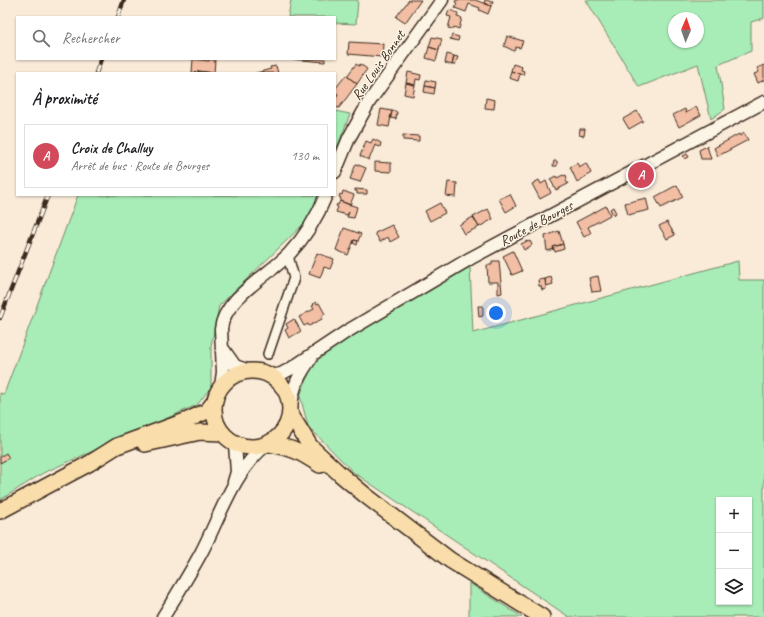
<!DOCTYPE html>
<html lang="fr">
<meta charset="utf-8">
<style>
:root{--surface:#fff;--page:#f2f2f2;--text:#202124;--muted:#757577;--line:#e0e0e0;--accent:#d1495b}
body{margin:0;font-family:Caveat,sans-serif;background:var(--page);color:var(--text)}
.controls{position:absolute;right:12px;bottom:12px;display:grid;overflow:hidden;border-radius:0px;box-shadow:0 1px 3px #0004}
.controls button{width:36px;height:36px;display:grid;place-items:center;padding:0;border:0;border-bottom:1px solid var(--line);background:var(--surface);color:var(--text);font:20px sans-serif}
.compass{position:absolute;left:668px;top:12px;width:36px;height:36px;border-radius:50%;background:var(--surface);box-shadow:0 1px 3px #0004;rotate:2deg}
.you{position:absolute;left:496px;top:313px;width:14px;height:14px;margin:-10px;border:3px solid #fff;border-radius:50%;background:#1a73e8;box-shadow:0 0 0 6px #1a73e833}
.badge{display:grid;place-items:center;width:26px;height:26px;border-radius:50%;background:var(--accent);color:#fff;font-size:13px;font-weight:700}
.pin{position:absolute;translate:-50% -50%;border:2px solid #fff;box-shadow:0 1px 4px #0006}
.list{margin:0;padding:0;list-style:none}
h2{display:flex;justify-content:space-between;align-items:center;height:52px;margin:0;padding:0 16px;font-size:17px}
h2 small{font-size:13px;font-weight:400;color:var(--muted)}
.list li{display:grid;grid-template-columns:26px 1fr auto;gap:12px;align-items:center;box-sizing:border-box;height:64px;margin:0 8px 8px;padding:0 8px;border:1px solid var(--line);border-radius:0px}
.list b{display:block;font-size:15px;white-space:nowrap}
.list p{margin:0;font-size:13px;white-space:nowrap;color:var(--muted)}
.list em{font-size:13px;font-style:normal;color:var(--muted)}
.icon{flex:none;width:22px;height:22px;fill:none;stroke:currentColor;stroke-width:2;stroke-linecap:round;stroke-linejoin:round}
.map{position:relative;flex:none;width:764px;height:617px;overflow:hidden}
.search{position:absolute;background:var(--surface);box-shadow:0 1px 3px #0004;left:16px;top:16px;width:320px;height:44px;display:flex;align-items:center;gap:10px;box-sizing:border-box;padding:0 14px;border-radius:0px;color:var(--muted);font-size:15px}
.panel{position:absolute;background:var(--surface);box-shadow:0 1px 3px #0004;left:16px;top:72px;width:320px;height:124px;border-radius:0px}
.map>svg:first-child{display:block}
.green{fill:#a8ecb7;stroke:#728b6a;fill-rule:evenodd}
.building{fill:#f2bea4;stroke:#3b2a1e}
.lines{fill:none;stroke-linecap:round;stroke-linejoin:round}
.minor-casing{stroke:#3b2a1e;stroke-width:12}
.tertiary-casing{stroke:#3b2a1e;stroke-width:15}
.primary-casing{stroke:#3b2a1e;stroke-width:18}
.minor{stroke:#fcf5e5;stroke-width:9}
.tertiary{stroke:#fcf5e5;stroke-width:12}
.primary{stroke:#f9deab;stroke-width:15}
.rail-casing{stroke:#3b2a1e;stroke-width:4.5}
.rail{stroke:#fcf5e5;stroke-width:3;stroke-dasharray:9;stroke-linecap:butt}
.labels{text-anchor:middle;stroke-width:3;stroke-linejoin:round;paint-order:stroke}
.street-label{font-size:14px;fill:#3b2a1e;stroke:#fcf5e5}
</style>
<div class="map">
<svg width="764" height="617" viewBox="0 0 764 617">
<rect width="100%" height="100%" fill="#faead8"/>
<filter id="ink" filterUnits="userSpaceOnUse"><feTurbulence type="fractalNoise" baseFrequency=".025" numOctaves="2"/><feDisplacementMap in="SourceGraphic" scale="8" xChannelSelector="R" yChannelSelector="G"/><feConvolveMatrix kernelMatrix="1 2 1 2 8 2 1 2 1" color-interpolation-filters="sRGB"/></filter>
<g filter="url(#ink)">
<!-- green -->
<path class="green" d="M 291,0 L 358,0 L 356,24 L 335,23 L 335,17 L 288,17 Z
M 586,0 L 764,0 L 764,18 L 751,22 L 751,51 L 718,65 L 725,109 L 711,119 L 698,64 L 639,87 ZM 674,18 L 698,18 L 698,42 L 674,42 Z
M 335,111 L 350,114 L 335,153 Z
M 78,195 L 320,195 L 313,215 L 219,306 L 211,346 L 211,387 L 197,405 L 43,473 L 0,500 L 0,393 L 4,394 Z
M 738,261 L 739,280 L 764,280 L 764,617 L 569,617 L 353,472 L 308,426 L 300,396 L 315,358 L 470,267 L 473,333 ZM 719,500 L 749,500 L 749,602 L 719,602 Z
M 469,583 L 522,617 L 469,617 Z"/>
<!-- building -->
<path class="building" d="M 409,0 L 421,0 L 405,23 L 396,17 Z
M 456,0 L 475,0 L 491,6 L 488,14 L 479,10 L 480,8 L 469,4 L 466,12 L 455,8 L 457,3 L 455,2 Z
M 485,0 L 493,1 L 491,6 L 484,3 Z
M 449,10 L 458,13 L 457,17 L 462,18 L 459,29 L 454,27 L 453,29 L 448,28 L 451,17 L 447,16 Z
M 452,35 L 459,37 L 458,41 L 450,39 Z
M 507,36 L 523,41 L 520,48 L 516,47 L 514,51 L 504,46 Z
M 432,37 L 442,39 L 439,50 L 429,47 Z
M 349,42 L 383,44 L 382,57 L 348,54 Z
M 429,47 L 439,50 L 436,61 L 426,58 Z
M 447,54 L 454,56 L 452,65 L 445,63 Z
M 454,56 L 458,57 L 455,65 L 452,65 Z
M 193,59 L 209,61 L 209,59 L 215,60 L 214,73 L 198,71 L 198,73 L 192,72 Z
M 290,59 L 325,59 L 325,62 Z
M 356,64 L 359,66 L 360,64 L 367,69 L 357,84 L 347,76 Z
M 513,64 L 522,67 L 521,70 L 524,71 L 523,75 L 511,71 Z
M 764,65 L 764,80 L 758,83 L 754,74 L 759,72 L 757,68 Z
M 276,66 L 278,73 L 256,73 L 271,69 L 270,67 Z
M 198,71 L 214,73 L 198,73 Z
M 511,71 L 520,74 L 518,81 L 509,78 Z
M 408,72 L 421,75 L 420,80 L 416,79 L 415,85 L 406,83 Z
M 346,75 L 357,84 L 339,108 L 335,107 L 335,99 L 338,94 L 335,92 L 335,89 Z
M 426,80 L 436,82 L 435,88 L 425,86 Z
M 406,83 L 415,85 L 413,96 L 404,94 Z
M 425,86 L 435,88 L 434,94 L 424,92 Z
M 486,98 L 495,100 L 494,109 L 485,108 Z
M 696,107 L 701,115 L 679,127 L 673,115 L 685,109 L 686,113 Z
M 381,109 L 392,111 L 389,127 L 378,125 Z
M 392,111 L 397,112 L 396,119 L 390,118 Z
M 637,111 L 643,121 L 629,129 L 623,119 Z
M 580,129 L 585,129 L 584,136 L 579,135 Z
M 744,133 L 748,140 L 718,156 L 714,148 L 739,134 L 740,136 Z
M 403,135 L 419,136 L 419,141 L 403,140 Z
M 373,139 L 381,143 L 380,147 L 375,145 L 369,160 L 360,156 L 366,141 L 371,143 Z
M 707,146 L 711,159 L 701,159 L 699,150 Z
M 687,154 L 689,157 L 685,159 L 683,156 Z
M 554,161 L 557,161 L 557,166 L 553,166 Z
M 375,162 L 391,163 L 391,172 L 375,171 Z
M 577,163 L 579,167 L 586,163 L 591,173 L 577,182 L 570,167 Z
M 356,164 L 366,168 L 360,182 L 350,179 Z
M 563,175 L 564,176 L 566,175 L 567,178 L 566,181 L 568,184 L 556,190 L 550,179 L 556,176 L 557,178 Z
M 539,180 L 541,184 L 546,181 L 551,193 L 540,199 L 532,184 Z
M 448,182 L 457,183 L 456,197 L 446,196 Z
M 677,185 L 683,197 L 661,208 L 655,197 Z
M 355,189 L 367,190 L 367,194 L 357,194 L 357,191 L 355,191 Z
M 343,191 L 354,195 L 350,205 L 340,201 L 341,198 L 339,197 L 340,194 L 342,195 Z
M 510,194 L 516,206 L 506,212 L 499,199 Z
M 646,198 L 649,210 L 628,215 L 625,203 Z
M 340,201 L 357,207 L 354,218 L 347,217 L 349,212 L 347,215 L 336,212 L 338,207 L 336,206 L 337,204 L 338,205 Z
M 440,203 L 445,213 L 430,221 L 425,211 Z
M 606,206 L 610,215 L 588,227 L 591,233 L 584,237 L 576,222 Z
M 613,207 L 616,213 L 613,215 L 610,209 Z
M 488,209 L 493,219 L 479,227 L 473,217 Z
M 473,217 L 479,227 L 464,234 L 459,225 Z
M 667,222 L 675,235 L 667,239 L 659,226 Z
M 392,225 L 399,237 L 390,242 L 388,237 L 380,242 L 375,233 Z
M 344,228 L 361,234 L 358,241 L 354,240 L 348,255 L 336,250 Z
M 559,231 L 563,244 L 553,247 L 554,249 L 547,251 L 545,236 Z
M 354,240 L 358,241 L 357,245 L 353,243 Z
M 527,241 L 528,242 L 530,241 L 532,245 L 524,250 L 521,244 Z
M 563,244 L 564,249 L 555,252 L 553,247 Z
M 513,251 L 522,271 L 512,275 L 503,256 Z
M 317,253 L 334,259 L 330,269 L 324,267 L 320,278 L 309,274 Z
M 492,261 L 499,261 L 502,293 L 498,294 L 498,282 L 488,282 L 487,265 L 492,265 Z
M 598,276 L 601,291 L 592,292 L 589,278 Z
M 551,277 L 553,284 L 546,286 L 545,279 Z
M 545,279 L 546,289 L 542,290 L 541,286 L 539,286 L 538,280 Z
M 316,302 L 317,304 L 319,303 L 325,314 L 321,317 L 322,319 L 309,326 L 308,324 L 304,326 L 299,317 L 314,309 L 312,306 L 314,305 L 313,304 Z
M 478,306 L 483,306 L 483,316 L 479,317 Z
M 294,319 L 301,331 L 289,338 L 285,330 L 288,328 L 286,324 Z
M 6,453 L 9,458 L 0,463 L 0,457 Z"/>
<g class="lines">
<!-- minor casing -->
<g class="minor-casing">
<path id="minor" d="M 268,354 L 294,278 L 288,256"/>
</g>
<!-- tertiary casing -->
<g class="tertiary-casing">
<path id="tertiary" d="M 335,172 L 349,138 L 369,102 L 442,0
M 223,349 L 235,366 L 249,371
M 271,376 L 281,374 L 292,368 L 346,332 L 471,258 L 764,102
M 221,386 L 223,372 L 221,329 C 224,298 269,275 289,254 C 306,236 317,218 326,195
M 291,409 C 292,387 299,375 311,358
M 234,482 L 237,472 L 235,444
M 163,617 C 176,596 189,575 201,553 C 220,517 233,472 265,446"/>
</g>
<!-- primary casing -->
<g class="primary-casing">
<path id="primary" d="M214 409a38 38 0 1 1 76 0a38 38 0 1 1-76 0Z
M 291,415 L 310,446 L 340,474 L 365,495 L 450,560 L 542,617
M 145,444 L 200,432 L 222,433
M 270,444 C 293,448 300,452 320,465
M 0,511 L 90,463 L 117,446 L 188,420 L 207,411 L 214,402"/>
</g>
<!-- minor -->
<use href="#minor" class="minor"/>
<!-- tertiary -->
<use href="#tertiary" class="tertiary"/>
<!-- primary -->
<use href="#primary" class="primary"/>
<!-- rail casing -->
<g class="rail-casing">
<path id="rail" d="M 118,17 L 124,0
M 96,73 L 101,59
M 0,318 L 48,195"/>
</g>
<!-- rail -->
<use href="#rail" class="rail"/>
</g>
</g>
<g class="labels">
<!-- street labels -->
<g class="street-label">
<text transform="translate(378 65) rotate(-55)" y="5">Rue Louis Bonnet</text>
<text transform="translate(536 223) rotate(-28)" y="5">Route de Bourges</text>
</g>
</g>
</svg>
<div class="controls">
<button>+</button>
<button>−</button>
<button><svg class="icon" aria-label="layers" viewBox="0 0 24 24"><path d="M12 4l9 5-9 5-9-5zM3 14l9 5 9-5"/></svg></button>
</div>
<svg class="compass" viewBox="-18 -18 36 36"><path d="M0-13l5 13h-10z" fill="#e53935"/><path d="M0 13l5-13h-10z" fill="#757577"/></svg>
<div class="you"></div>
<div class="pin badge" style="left:641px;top:175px">A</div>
<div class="search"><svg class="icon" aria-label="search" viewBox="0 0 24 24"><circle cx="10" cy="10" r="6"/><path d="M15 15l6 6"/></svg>Rechercher</div>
<section class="panel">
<h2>À proximité<small></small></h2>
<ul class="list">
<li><span class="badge">A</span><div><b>Croix de Challuy</b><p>Arrêt de bus · Route de Bourges</p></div><em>130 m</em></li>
</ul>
</section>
</div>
